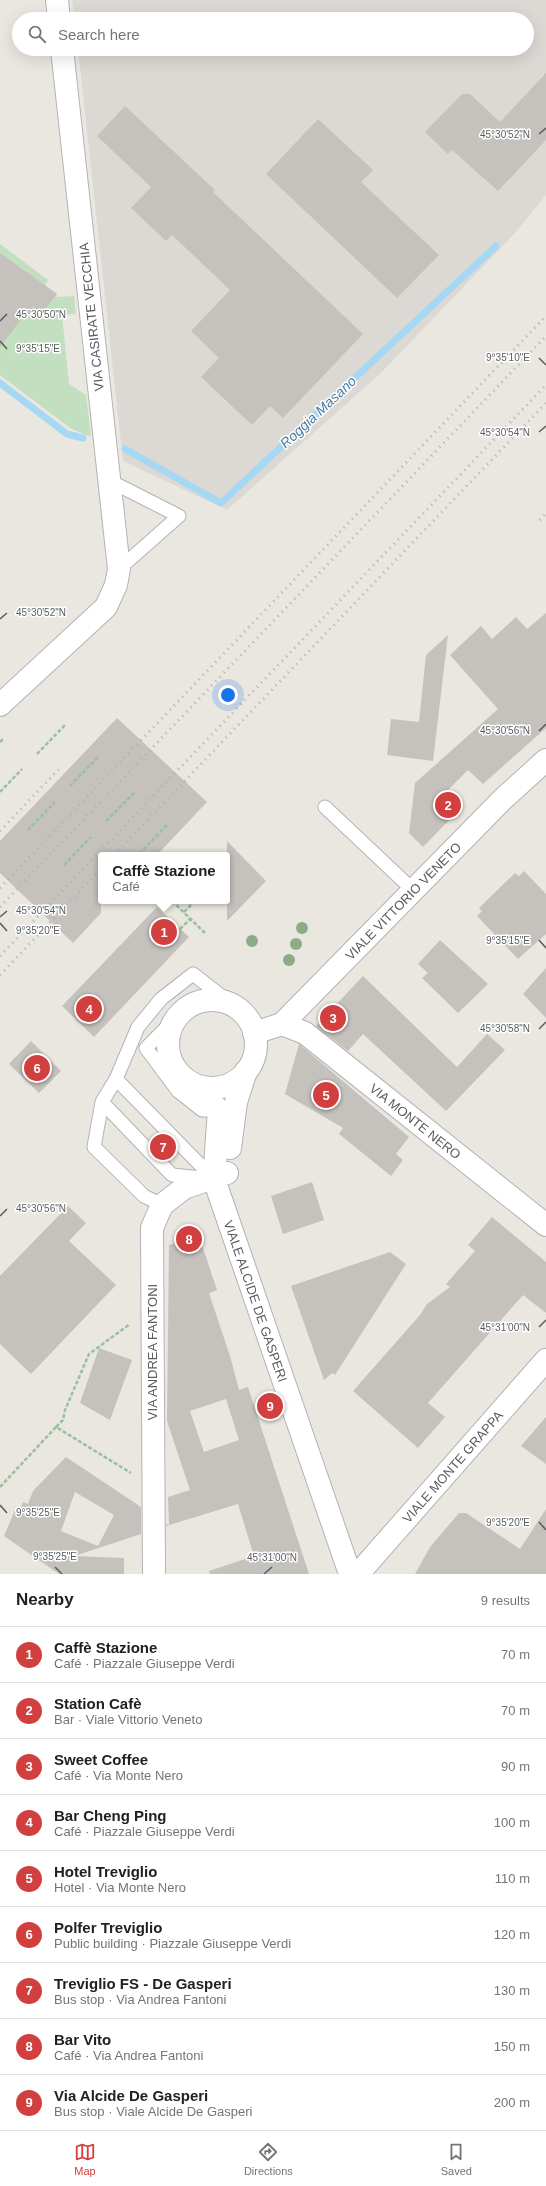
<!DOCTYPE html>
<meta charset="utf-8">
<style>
:root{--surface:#fff;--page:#f2f2f2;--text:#202124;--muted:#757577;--line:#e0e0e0;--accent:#d23f3f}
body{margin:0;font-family:Arial,sans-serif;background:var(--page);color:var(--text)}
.you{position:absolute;left:228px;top:695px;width:14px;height:14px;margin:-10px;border:3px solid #fff;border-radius:50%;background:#1a73e8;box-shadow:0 0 0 6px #1a73e833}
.badge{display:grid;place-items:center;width:26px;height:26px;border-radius:50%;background:var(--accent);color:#fff;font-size:13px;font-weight:700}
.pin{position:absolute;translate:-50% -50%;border:2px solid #fff;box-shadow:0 1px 4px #0006}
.popup{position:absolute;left:98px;top:852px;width:132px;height:52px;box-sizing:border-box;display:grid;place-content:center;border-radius:4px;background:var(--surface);filter:drop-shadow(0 1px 3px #0005);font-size:13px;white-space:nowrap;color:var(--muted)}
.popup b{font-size:15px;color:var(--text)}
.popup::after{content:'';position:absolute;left:50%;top:100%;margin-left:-8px;border:8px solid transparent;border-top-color:var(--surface)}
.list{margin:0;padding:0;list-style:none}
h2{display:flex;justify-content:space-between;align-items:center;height:52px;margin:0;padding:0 16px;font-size:17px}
h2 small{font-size:13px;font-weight:400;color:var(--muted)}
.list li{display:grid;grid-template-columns:26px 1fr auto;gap:12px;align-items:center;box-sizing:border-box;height:56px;padding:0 16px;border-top:1px solid var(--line)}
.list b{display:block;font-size:15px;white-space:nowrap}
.list p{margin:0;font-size:13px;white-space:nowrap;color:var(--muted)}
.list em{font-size:13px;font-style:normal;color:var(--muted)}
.icon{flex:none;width:22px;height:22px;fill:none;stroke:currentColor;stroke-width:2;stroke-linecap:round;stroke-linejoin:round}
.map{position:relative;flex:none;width:546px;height:1574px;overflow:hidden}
.search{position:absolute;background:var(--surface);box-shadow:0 4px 16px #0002;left:12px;right:12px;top:12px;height:44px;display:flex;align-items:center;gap:10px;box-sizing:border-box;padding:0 14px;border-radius:22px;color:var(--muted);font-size:15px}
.sheet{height:556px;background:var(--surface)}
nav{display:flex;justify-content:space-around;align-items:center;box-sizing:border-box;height:56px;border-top:1px solid var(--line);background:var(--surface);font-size:11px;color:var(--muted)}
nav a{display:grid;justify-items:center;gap:2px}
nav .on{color:var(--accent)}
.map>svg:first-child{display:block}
.industrial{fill:#dcd9d5}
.green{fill:#c2dfc0}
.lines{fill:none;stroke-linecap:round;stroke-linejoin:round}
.stream{stroke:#a7d8f3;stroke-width:7}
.building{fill:#c5c2bd;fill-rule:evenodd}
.lane-casing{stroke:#b1b3b7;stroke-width:15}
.street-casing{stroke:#b1b3b7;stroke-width:24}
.secondary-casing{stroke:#b0b3b6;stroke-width:24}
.path{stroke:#9abfa1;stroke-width:2.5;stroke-dasharray:4 2;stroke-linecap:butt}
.lane{stroke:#fff;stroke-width:13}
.street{stroke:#fff;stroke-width:22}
.secondary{stroke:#fff;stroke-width:22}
.rail{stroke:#afb0b0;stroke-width:3;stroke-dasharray:1 5;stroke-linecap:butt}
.tree{fill:#8cab86}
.ticks{fill:none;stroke:#595c5f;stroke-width:1.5}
.labels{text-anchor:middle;stroke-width:3;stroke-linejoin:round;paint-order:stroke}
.street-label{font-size:13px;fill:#595c5f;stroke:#fff}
.water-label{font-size:14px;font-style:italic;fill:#497ba2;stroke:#fff}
.ticks-label{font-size:10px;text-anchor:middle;fill:#595c5f;stroke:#fff;stroke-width:3;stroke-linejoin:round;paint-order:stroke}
</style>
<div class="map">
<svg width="546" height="1574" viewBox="0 0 546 1574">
<rect width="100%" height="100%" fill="#eae7e0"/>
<!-- industrial -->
<path class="industrial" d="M 72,0 L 546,0 L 546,195 L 515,233 L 380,374 L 227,510 L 123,461 L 78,49 L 527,49 L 527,19 L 75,19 Z"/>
<!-- green -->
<path class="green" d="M 0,244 L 48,280 L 45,285 L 57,294 L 55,297 L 74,296 L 76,314 L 62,315 L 69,384 L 86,395 L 91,437 L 70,428 L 0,375 Z"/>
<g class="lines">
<!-- stream -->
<path class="stream" d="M 0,383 L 67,434 L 83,438
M 125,449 L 221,503 L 496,246"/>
</g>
<!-- building -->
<path class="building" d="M 546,73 L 546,140 L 498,191 L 452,150 L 448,154 L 425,132 L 462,94 L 470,94 L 500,122 Z
M 125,106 L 215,190 L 213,192 L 363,334 L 283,418 L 270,406 L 252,425 L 201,377 L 219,358 L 191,331 L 230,290 L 172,235 L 166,241 L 131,208 L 151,187 L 97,136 Z
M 318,119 L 373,170 L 361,182 L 439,255 L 397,298 L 266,174 Z
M 0,253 L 57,294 L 37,320 L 26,313 L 0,347 Z
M 546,613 L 546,728 L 483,784 L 468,770 L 447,791 L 462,807 L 423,847 L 409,833 L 415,783 L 498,709 L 450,655 L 481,626 L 492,639 L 516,617 L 527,629 Z
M 448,635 L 433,761 L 387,755 L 391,719 L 419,722 L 426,655 Z
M 117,718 L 207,802 L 157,855 L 101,855 L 101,913 L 73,943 L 0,873 L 0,841 Z
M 227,841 L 266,881 L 227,921 Z
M 524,871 L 546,894 L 546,934 L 518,959 L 477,916 L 482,911 L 479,908 L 515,873 L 519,876 Z
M 157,907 L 189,937 L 94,1037 L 62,1006 Z
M 440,940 L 488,984 L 458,1013 L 422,978 L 428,973 L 418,964 Z
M 546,968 L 546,1018 L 523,994 Z
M 363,976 L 457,1067 L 487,1034 L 505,1050 L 446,1111 L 363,1034 L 348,1051 L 316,1026 Z
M 31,1041 L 61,1071 L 39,1093 L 9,1064 Z
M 299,1044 L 409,1137 L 396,1154 L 403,1160 L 391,1176 L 339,1134 L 343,1128 L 285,1094 Z
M 312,1182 L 324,1220 L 283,1234 L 271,1196 Z
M 68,1206 L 86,1223 L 69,1241 L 116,1285 L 31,1374 L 0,1344 L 0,1276 Z
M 492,1217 L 546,1262 L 546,1313 L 523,1295 L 428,1403 L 445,1417 L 418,1448 L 353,1391 L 420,1315 L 427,1304 L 450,1287 L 446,1284 L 475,1251 L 468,1245 Z
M 199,1236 L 217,1290 L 209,1293 L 230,1356 L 239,1390 L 248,1387 L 309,1574 L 210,1574 L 209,1571 L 254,1556 L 238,1504 L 166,1526 L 166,1524 L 169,1525 L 168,1497 L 190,1490 L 167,1421 L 169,1245 ZM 226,1399 L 239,1440 L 204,1452 L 190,1411 Z
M 390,1252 L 406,1264 L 335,1375 L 332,1373 L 324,1380 L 291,1286 Z
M 99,1348 L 132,1360 L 110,1420 L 80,1403 Z
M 546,1417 L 546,1464 L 521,1446 Z
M 66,1457 L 141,1507 L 141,1534 L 74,1556 L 124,1558 L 124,1574 L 59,1574 L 4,1536 L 15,1510 L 19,1513 L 23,1502 L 28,1504 L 33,1491 ZM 75,1492 L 114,1515 L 98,1546 L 61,1531 Z
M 546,1509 L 546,1574 L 415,1574 L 430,1547 L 459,1513 L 466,1513 L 520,1549 Z"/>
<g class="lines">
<!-- lane casing -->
<g class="lane-casing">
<path id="lane" d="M 108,480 L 179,516 L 119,569
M 325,807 L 413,890
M 178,1016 L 146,1048 L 178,1091 L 202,1110 L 219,1110
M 116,1079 L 214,1179
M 102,1102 L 94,1147 L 144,1196 L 162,1205
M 201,1178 L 172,1175 L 102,1102 L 116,1079 L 138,1027 L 161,999 L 193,974 L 238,1009"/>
</g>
<!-- street casing -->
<g class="street-casing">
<g id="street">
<path d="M 57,0 L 59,19"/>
<path d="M 0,705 L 106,607 L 116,585 L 119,569 L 62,49"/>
<path id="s1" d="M 282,1024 L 305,1033 L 546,1225"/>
<path id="s2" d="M 254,1033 L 282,1024 L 503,799 L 546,760"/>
<path d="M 154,1574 L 152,1228 L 162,1205 L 184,1188 L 227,1173"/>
</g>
</g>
<!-- secondary casing -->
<g class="secondary-casing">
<g id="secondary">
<circle cx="212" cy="1044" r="44"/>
<path id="s3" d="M 183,1077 L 219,1110 L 214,1179 L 350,1574"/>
<path d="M 230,1148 L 236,1102 L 246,1071"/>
<path id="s4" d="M 358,1574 L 546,1360"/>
</g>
</g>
<!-- path -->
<path class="path" d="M 0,742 L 4,738
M 37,754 L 65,725
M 70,786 L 98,757
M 0,792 L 22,769
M 106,821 L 135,792
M 28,830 L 55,802
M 139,854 L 168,824
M 64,865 L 91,837
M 98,897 L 101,894
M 172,901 L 205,933
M 184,912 L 192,904 L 189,901
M 180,929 L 190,919
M 56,1427 L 63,1420 L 65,1410 L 89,1354 L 130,1324
M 0,1487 L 56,1427 L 131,1473"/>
<!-- lane -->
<use href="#lane" class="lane"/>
<!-- street -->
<use href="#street" class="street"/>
<!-- secondary -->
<use href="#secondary" class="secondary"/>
<!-- rail -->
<path class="rail" d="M 540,520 L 546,513
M 0,831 L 59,769
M 114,855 L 546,403
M 0,888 L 546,316
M 0,907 L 546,336
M 0,956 L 546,385
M 0,975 L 101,869"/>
</g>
<!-- trees -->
<g class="tree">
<circle cx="302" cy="928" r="6"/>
<circle cx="252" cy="941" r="6"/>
<circle cx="296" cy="944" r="6"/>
<circle cx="289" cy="960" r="6"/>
</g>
<!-- ticks -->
<path class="ticks" d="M 539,134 L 546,128M 0,321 L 7,314M 0,341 L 7,349M 539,358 L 546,365M 539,432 L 546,426M 0,619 L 7,613M 539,731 L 546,724M 0,917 L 7,911M 0,923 L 7,931M 539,940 L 546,948M 539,1029 L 546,1022M 0,1216 L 7,1209M 539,1327 L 546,1320M 0,1505 L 7,1513M 539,1522 L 546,1530M 55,1567 L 62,1574M 264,1574 L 272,1567"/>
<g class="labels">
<!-- street labels -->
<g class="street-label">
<text transform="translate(91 317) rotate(-96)" y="5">VIA CASIRATE VECCHIA</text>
<text dy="5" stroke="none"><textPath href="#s2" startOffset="202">VIALE VITTORIO VENETO</textPath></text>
<text dy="5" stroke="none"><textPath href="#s1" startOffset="166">VIA MONTE NERO</textPath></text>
<text dy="5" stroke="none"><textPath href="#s3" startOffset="247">VIALE ALCIDE DE GASPERI</textPath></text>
<text transform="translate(152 1352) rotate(-90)" y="5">VIA ANDREA FANTONI</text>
<text dy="5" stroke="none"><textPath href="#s4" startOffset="143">VIALE MONTE GRAPPA</textPath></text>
</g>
<!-- water labels -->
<g class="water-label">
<text transform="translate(318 412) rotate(-43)" y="5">Roggia Masano</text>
</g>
</g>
<g class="ticks-label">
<text x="505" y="138">45°30'52"N</text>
<text x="41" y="318">45°30'50"N</text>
<text x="38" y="352">9°35'15"E</text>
<text x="508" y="361">9°35'10"E</text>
<text x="505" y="436">45°30'54"N</text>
<text x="41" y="616">45°30'52"N</text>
<text x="505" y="734">45°30'56"N</text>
<text x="41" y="914">45°30'54"N</text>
<text x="38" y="934">9°35'20"E</text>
<text x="508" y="944">9°35'15"E</text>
<text x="505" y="1032">45°30'58"N</text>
<text x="41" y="1212">45°30'56"N</text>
<text x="505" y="1331">45°31'00"N</text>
<text x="38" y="1516">9°35'25"E</text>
<text x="508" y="1526">9°35'20"E</text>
<text x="55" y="1560">9°35'25"E</text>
<text x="272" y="1561">45°31'00"N</text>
</g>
</svg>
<div class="you"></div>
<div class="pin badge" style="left:164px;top:932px">1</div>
<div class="popup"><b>Caffè Stazione</b>Café</div>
<div class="pin badge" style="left:448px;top:805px">2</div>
<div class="pin badge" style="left:333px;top:1018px">3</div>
<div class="pin badge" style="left:89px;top:1009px">4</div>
<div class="pin badge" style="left:326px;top:1095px">5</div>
<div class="pin badge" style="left:37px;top:1068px">6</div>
<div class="pin badge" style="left:163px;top:1147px">7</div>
<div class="pin badge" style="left:189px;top:1239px">8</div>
<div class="pin badge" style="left:270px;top:1406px">9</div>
<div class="search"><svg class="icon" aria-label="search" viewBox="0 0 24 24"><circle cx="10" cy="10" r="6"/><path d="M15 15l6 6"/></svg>Search here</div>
</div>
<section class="sheet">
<h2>Nearby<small>9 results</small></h2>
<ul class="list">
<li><span class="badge">1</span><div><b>Caffè Stazione</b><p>Café · Piazzale Giuseppe Verdi</p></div><em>70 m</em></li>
<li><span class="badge">2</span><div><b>Station Cafè</b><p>Bar · Viale Vittorio Veneto</p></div><em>70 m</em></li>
<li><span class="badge">3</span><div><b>Sweet Coffee</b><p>Café · Via Monte Nero</p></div><em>90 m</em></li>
<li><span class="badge">4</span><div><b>Bar Cheng Ping</b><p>Café · Piazzale Giuseppe Verdi</p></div><em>100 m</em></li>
<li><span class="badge">5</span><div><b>Hotel Treviglio</b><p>Hotel · Via Monte Nero</p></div><em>110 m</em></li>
<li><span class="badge">6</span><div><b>Polfer Treviglio</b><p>Public building · Piazzale Giuseppe Verdi</p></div><em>120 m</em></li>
<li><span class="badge">7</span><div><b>Treviglio FS - De Gasperi</b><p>Bus stop · Via Andrea Fantoni</p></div><em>130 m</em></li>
<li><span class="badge">8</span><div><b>Bar Vito</b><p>Café · Via Andrea Fantoni</p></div><em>150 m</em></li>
<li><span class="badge">9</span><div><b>Via Alcide De Gasperi</b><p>Bus stop · Viale Alcide De Gasperi</p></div><em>200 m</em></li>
</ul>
</section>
<nav>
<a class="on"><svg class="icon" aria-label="map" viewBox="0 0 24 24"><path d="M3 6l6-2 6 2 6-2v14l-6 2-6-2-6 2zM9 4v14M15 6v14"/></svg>Map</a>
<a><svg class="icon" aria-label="directions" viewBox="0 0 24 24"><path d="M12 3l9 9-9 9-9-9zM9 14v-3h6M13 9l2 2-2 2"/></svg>Directions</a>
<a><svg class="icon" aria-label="saved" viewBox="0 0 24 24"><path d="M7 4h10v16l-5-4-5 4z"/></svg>Saved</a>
</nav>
